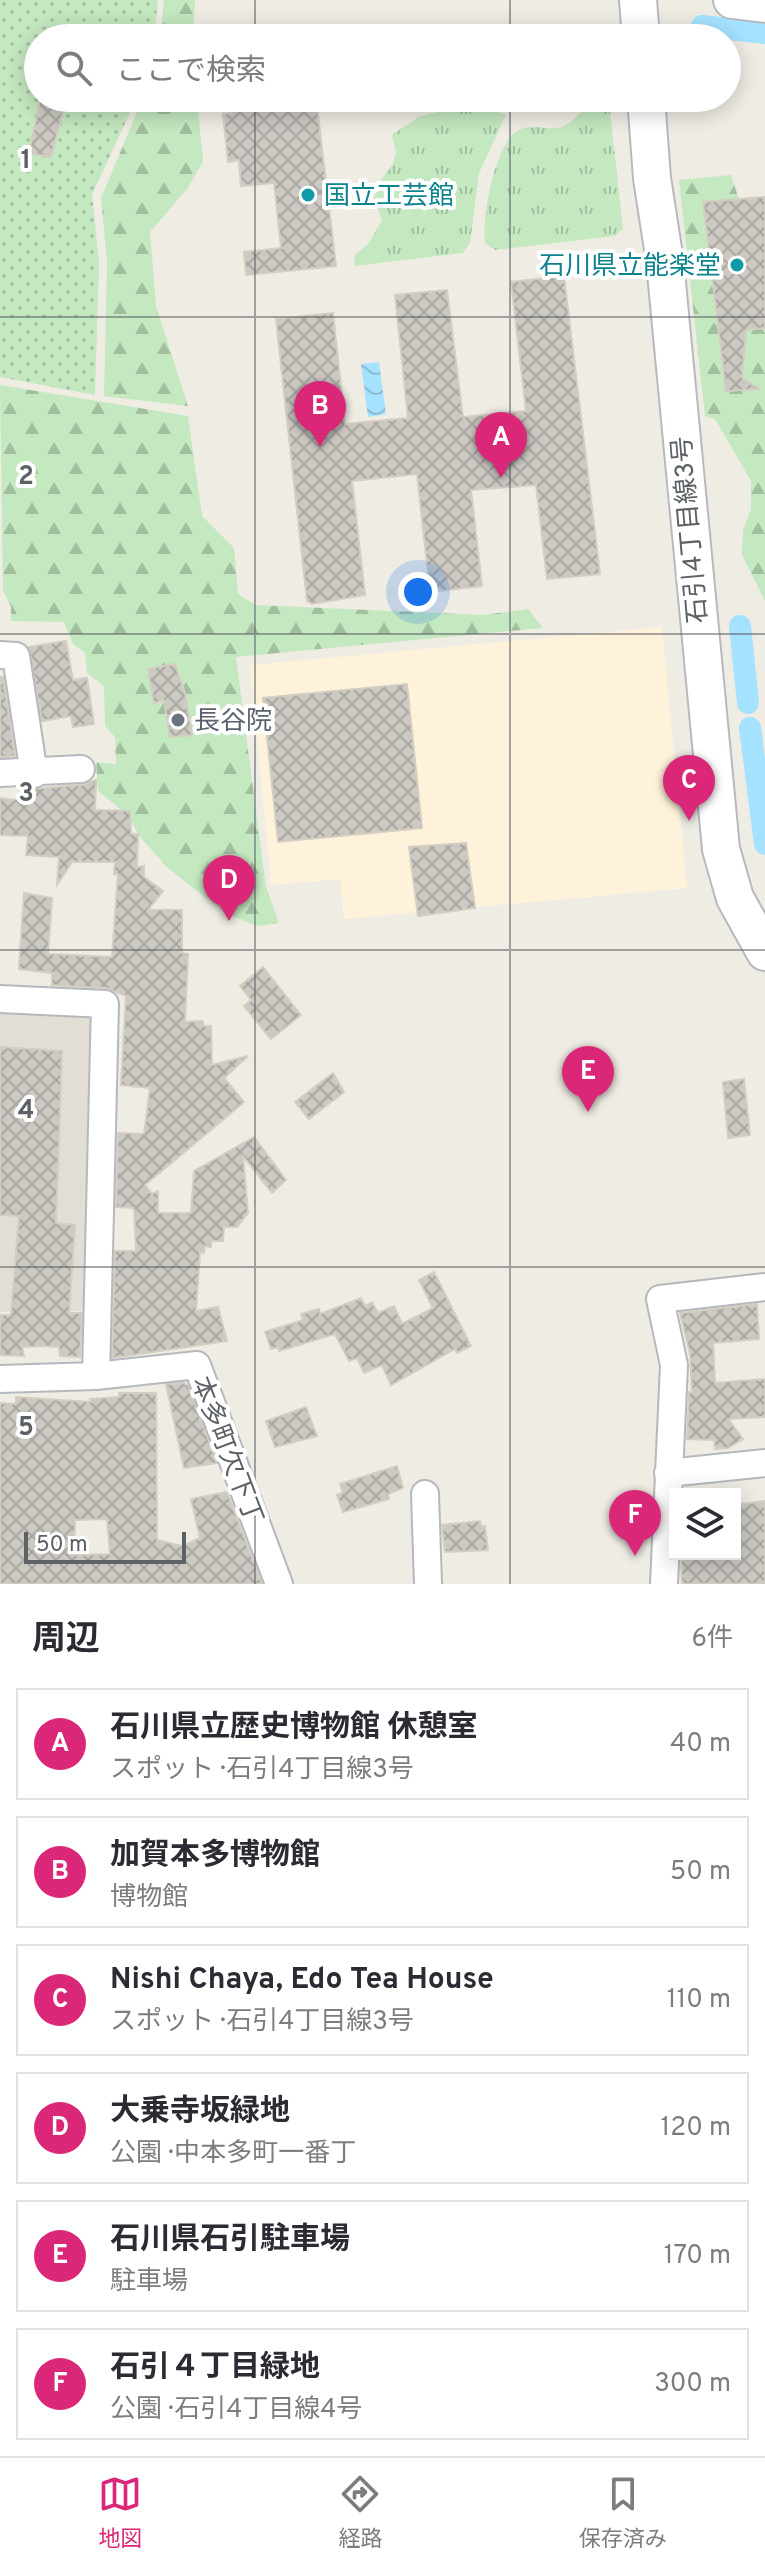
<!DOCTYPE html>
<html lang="ja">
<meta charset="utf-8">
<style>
:root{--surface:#fff;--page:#f7f7f7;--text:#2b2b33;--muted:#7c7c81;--line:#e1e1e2;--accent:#db2777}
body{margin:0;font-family:Overpass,"Noto Sans JP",sans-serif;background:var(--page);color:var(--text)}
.controls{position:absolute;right:24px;bottom:24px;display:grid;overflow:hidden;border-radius:0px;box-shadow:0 4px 20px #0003}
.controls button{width:72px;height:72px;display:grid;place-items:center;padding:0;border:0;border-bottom:2px solid var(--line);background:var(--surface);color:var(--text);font:40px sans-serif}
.scale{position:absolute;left:24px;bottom:20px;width:162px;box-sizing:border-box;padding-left:8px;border:4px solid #5c6166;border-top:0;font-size:22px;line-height:28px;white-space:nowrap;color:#5c6166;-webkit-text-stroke:6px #fff;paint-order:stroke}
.you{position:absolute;left:418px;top:592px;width:28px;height:28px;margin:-20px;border:6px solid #fff;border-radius:50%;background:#1a73e8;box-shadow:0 0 0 12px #1a73e833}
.badge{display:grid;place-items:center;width:52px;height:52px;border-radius:50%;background:var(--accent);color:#fff;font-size:26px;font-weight:700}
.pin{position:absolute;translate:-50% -66px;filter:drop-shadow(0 2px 4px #0008)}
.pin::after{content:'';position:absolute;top:42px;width:28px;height:24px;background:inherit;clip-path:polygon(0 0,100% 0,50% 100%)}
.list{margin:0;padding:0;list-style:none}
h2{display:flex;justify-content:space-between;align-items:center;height:104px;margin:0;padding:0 32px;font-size:34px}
h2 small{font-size:26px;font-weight:400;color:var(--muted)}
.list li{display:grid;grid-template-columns:52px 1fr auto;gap:24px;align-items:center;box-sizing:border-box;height:112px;margin:0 16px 16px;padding:0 16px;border:2px solid var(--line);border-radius:0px}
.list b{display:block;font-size:30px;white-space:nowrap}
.list p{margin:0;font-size:26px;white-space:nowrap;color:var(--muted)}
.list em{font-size:26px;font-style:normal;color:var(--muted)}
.icon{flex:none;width:44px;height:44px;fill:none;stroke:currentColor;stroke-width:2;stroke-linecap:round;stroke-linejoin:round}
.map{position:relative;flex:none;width:765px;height:1584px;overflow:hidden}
.search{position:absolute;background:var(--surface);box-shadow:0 4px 20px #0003;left:24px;right:24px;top:24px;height:88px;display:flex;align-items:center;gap:20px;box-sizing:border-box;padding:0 28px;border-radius:44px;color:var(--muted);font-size:30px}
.sheet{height:872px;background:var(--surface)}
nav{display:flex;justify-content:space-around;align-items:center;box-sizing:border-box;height:112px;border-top:2px solid var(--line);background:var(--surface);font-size:22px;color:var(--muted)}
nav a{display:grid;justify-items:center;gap:4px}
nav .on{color:var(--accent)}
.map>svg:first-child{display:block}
.commercial{fill:#fff2da}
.education{fill:#e2ddd5}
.grass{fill:url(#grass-tufts)}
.forest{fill:url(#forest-firs)}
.park{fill:url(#park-dots)}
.water{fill:url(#water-waves)}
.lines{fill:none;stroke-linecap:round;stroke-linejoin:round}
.canal{stroke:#a5e2ff;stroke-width:22}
.building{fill:url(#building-cross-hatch);stroke:#d4cdc2;stroke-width:2;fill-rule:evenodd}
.street-casing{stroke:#b5b8bc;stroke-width:30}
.secondary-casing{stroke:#b6babf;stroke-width:40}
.street{stroke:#fff;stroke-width:26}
.secondary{stroke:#fff;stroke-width:36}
.grid{fill:none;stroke:#5c6166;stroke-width:2;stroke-opacity:0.55}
.culture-dot{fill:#0f9aa8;stroke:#fff;stroke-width:3}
.worship-dot{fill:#6b7280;stroke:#fff;stroke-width:3}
.labels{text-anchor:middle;stroke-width:8;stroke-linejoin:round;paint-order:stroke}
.culture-label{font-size:26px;fill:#0d838f;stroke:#fff;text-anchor:start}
.street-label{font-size:26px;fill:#5c6166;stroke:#fff}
.worship-label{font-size:26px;fill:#5b616d;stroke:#fff;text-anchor:start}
.grid-label{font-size:26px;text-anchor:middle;font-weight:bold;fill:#5c6166;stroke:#fff;stroke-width:8;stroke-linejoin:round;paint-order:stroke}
</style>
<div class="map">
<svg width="765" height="1584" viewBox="0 0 765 1584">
<defs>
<pattern id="grass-tufts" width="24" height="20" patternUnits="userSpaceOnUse" patternTransform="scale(2)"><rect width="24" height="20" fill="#c4e8c0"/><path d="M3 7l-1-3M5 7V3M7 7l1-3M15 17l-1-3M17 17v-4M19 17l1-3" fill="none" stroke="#a2bfa0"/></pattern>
<pattern id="forest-firs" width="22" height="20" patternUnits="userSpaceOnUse" patternTransform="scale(2)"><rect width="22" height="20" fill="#c4e8c0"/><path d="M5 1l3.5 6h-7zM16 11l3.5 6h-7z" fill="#a2bfa0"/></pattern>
<pattern id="park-dots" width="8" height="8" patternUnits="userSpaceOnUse" patternTransform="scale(2)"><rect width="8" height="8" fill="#c4e8c0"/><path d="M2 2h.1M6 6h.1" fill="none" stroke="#a2bfa0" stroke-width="1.8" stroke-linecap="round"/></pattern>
<pattern id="water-waves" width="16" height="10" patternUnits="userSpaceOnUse" patternTransform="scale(2)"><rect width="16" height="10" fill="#a5e2ff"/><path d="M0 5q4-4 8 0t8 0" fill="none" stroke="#8abbd2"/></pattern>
<pattern id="building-cross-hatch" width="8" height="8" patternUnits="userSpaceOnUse" patternTransform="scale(2)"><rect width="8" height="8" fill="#ccc9c3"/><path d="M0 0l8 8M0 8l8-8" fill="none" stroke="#a9a7a2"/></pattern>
</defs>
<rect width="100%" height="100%" fill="#efece4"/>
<!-- commercial -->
<path class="commercial" d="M 662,627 L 687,888 L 344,919 L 340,879 L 271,885 L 250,665 Z"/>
<!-- education -->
<path class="education" d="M 0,1012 L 92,1017 L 87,1311 L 0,1312 Z"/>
<!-- grass -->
<path class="grass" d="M 604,98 L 609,102 L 623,229 L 615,236 L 495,250 L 485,243 C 482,218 494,147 516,132 C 532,121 549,133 564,126 C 579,119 588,99 604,98 Z
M 475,104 L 506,115 L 479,173 L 470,243 L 463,253 L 354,266 L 355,255 L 369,243 L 382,220 L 374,198 L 381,180 L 393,164 L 396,152 L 392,135 L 420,116 Z"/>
<!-- forest -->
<path class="forest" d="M 164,0 L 195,0 L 193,38 L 160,38 Z
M 143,98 L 197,98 L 203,162 L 187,189 L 150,232 L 156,306 L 188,406 L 104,396 L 107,262 L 101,198 Z
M 731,175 L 739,199 L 703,203 L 723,376 L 742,375 L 746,330 L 765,329 L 765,601 L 742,555 L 743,530 L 751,509 L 751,481 L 715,419 L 705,416 L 679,180 Z
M 0,385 L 188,416 L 202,516 L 234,548 L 238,594 L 256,605 L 483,615 L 528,609 L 543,628 L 236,657 L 266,887 L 279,923 L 257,926 L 225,913 L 168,868 L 140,837 L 128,815 L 98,791 L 96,762 L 116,764 L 115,737 L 105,726 L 104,686 L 87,673 L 85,653 L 73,644 L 64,622 L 11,621 L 11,606 L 3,591 Z"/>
<!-- park -->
<path class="park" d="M 0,0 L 158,0 L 154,38 L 38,38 L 38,98 L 137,98 L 92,194 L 99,263 L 95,395 L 0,377 Z"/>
<!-- water -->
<path class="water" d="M 379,362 L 386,414 L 368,417 L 361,364 Z"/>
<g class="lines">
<!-- canal -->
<path class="canal" d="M 702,26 L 765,33
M 740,626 L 748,703
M 750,728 L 765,844"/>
</g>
<!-- building -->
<path class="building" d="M 232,98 L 316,98 L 336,266 L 246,275 L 244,252 L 281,248 L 274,183 L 241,186 L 239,160 L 228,162 L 223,114 L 233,113 Z
M 40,100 L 64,108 L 51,157 L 29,153 Z
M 765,197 L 765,328 L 746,330 L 742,378 L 759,389 L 726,391 L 703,202 Z
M 564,276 L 600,574 L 547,579 L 536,485 L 471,490 L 482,586 L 430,592 L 417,474 L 352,481 L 365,595 L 312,604 L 307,601 L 276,319 L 333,313 L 345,424 L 408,418 L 395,295 L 447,290 L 463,417 L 526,411 L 511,282 Z
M 66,641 L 73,680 L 87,678 L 94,724 L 73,727 L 71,716 L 42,721 L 29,647 Z
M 175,664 L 185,693 L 192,735 L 170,737 L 164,700 L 154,703 L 148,669 Z
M 0,677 L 3,677 L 15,756 L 0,757 Z
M 407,684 L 422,828 L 278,842 L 263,698 Z
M 96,780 L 95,810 L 130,811 L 131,834 L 138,834 L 137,867 L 144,866 L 144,877 L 163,891 L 148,910 L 182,910 L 182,953 L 188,954 L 185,1022 L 202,1021 L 204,1026 L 211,1026 L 212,1065 L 248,1056 L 224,1078 L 244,1102 L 145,1185 L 152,1194 L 158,1191 L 158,1213 L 191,1213 L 194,1171 L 254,1137 L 286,1180 L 272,1193 L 243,1156 L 248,1213 L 237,1227 L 224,1227 L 223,1241 L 211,1241 L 211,1247 L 205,1246 L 204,1253 L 200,1252 L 196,1311 L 218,1307 L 227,1341 L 112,1358 L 115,1251 L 136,1251 L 134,1208 L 116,1207 L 118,1133 L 144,1134 L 150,1088 L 121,1085 L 126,996 L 106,988 L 52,985 L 52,973 L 19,969 L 24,893 L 52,898 L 48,954 L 112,957 L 118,874 L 114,874 L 115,862 L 72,862 L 57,885 L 59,857 L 26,855 L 28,836 L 0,835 L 0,798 L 14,800 L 30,789 L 82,785 Z
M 466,843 L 475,908 L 418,916 L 409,847 Z
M 263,967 L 301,1015 L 271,1039 L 244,1006 L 251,1000 L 240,986 Z
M 0,1047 L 62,1051 L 56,1223 L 75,1225 L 69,1313 L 82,1313 L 80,1357 L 60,1356 L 59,1347 L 44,1346 L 22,1347 L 24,1356 L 0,1355 L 0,1315 L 11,1315 L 19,1216 L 0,1215 Z
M 333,1073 L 344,1092 L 309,1119 L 295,1102 Z
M 744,1079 L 750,1135 L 728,1138 L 723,1082 Z
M 434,1272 L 471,1346 L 457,1353 L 455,1349 L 391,1385 L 382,1365 L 364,1373 L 357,1358 L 349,1361 L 335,1334 L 279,1351 L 278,1347 L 271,1349 L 265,1332 L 303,1320 L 301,1314 L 319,1309 L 320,1314 L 361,1298 L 365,1306 L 372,1302 L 378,1313 L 394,1306 L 402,1324 L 433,1308 L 419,1280 Z
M 757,1304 L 759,1339 L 713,1343 L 715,1383 L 765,1379 L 765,1417 L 728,1419 L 743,1439 L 728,1448 L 715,1449 L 714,1440 L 687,1439 L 689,1392 L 692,1393 L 690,1354 L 680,1313 Z
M 183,1383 L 188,1385 L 217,1463 L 184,1468 L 166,1384 Z
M 119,1393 L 156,1393 L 157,1540 L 182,1546 L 200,1538 L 191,1499 L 227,1492 L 262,1584 L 0,1584 L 0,1403 L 16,1404 L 16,1397 L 91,1402 L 90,1399 L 119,1397 ZM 107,1519 L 110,1554 L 74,1555 L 75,1520 Z
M 306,1407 L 317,1436 L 275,1447 L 266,1421 Z
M 397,1466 L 403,1488 L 388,1494 L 389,1499 L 343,1512 L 337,1495 L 343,1493 L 340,1484 Z
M 765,1501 L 765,1584 L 682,1584 L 681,1554 L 735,1554 L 735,1505 Z
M 480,1521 L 481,1526 L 485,1526 L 488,1550 L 445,1552 L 442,1525 Z"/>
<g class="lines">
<!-- street casing -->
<g class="street-casing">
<path id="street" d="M 0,655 L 16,656 L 34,774
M 0,773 L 81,769
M 0,999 L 105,1004 L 96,1376
M 0,1379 L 96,1376 L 197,1365 L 279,1584
M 668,1473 L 765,1463
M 425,1494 L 428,1584
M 664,1584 L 674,1365 L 660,1299 L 765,1287"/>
</g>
<!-- secondary casing -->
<g class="secondary-casing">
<path id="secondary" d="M 638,0 L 641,38
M 732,0 L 765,4
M 646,98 L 652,178 L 665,262 L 721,849 L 735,898 L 765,952"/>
</g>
<!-- street -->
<use href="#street" class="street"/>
<!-- secondary -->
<use href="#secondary" class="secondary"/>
</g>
<!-- grid -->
<path class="grid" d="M 255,0 L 255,38M 510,0 L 510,38M 255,98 L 255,1584M 510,98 L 510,1584M 0,317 L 765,317M 0,634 L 765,634M 0,950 L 765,950M 0,1267 L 765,1267"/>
<!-- markers -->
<g class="culture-dot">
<circle cx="308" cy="195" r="8"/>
<circle cx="737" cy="265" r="8"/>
</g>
<circle class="worship-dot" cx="178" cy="720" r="8"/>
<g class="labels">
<!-- culture labels -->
<g class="culture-label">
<text x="324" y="204">国立工芸館</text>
<text x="721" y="274" text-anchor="end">石川県立能楽堂</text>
</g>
<!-- street labels -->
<g class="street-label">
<text transform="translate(689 530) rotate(-95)" y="9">石引4丁目線3号</text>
<text transform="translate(228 1450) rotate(69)" y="9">本多町欠下丁</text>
</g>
<!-- worship labels -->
<g class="worship-label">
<text x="194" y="729">長谷院</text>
</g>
</g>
<g class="grid-label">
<text x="26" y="168">1</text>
<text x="26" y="484">2</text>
<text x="26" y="801">3</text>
<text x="26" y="1118">4</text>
<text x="26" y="1435">5</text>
</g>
</svg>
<div class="controls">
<button><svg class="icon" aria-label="layers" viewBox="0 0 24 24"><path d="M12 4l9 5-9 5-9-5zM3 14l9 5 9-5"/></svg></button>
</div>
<div class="scale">50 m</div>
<div class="you"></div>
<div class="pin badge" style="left:501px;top:478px">A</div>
<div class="pin badge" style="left:320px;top:447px">B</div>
<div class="pin badge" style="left:689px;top:821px">C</div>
<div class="pin badge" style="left:229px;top:921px">D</div>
<div class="pin badge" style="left:588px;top:1112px">E</div>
<div class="pin badge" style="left:635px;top:1556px">F</div>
<div class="search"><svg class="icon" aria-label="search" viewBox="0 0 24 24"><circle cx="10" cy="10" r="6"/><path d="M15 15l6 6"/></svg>ここで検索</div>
</div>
<section class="sheet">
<h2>周辺<small>6件</small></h2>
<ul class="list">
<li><span class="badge">A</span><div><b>石川県立歴史博物館 休憩室</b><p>スポット · 石引4丁目線3号</p></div><em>40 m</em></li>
<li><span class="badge">B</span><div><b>加賀本多博物館</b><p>博物館</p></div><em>50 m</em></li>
<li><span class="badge">C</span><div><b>Nishi Chaya, Edo Tea House</b><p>スポット · 石引4丁目線3号</p></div><em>110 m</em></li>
<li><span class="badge">D</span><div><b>大乗寺坂緑地</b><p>公園 · 中本多町一番丁</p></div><em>120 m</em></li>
<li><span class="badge">E</span><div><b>石川県石引駐車場</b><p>駐車場</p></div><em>170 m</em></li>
<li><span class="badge">F</span><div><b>石引４丁目緑地</b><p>公園 · 石引4丁目線4号</p></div><em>300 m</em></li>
</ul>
</section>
<nav>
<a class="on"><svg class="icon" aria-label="map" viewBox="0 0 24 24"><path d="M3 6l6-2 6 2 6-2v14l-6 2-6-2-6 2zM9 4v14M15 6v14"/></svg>地図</a>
<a><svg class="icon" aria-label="directions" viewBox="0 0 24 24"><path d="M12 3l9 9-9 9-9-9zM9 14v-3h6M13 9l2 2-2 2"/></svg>経路</a>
<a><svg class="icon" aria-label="saved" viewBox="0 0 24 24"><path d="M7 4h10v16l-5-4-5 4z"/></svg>保存済み</a>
</nav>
